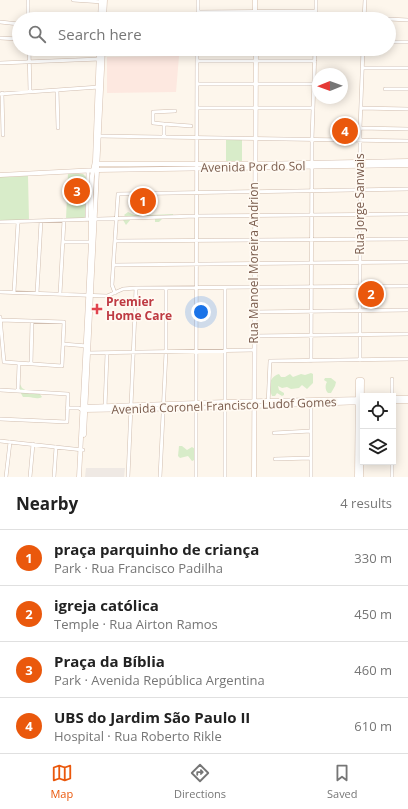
<!DOCTYPE html>
<meta charset="utf-8">
<style>
:root{--surface:#fff;--page:#f6f6f6;--text:#222;--muted:#767676;--line:#e0e0e0;--accent:#ea580c}
body{margin:0;font-family:"Open Sans",sans-serif;background:var(--page);color:var(--text)}
.controls{position:absolute;right:12px;bottom:12px;display:grid;overflow:hidden;border-radius:0px;box-shadow:0 2px 10px #0003}
.controls button{width:36px;height:36px;display:grid;place-items:center;padding:0;border:0;border-bottom:1px solid var(--line);background:var(--surface);color:var(--text);font:20px sans-serif}
.compass{position:absolute;left:312px;top:68px;width:36px;height:36px;border-radius:50%;background:var(--surface);box-shadow:0 2px 10px #0003;rotate:269deg}
.you{position:absolute;left:201px;top:312px;width:14px;height:14px;margin:-10px;border:3px solid #fff;border-radius:50%;background:#1a73e8;box-shadow:0 0 0 6px #1a73e833}
.badge{display:grid;place-items:center;width:26px;height:26px;border-radius:50%;background:var(--accent);color:#fff;font-size:13px;font-weight:700}
.pin{position:absolute;translate:-50% -50%;border:2px solid #fff;box-shadow:0 1px 4px #0006}
.list{margin:0;padding:0;list-style:none}
h2{display:flex;justify-content:space-between;align-items:center;height:52px;margin:0;padding:0 16px;font-size:17px}
h2 small{font-size:13px;font-weight:400;color:var(--muted)}
.list li{display:grid;grid-template-columns:26px 1fr auto;gap:12px;align-items:center;box-sizing:border-box;height:56px;padding:0 16px;border-top:1px solid var(--line)}
.list b{display:block;font-size:15px;white-space:nowrap}
.list p{margin:0;font-size:13px;white-space:nowrap;color:var(--muted)}
.list em{font-size:13px;font-style:normal;color:var(--muted)}
.icon{flex:none;width:22px;height:22px;fill:none;stroke:currentColor;stroke-width:2;stroke-linecap:round;stroke-linejoin:round}
.map{position:relative;flex:none;width:408px;height:477px;overflow:hidden}
.search{position:absolute;background:var(--surface);box-shadow:0 2px 10px #0003;left:12px;right:12px;top:12px;height:44px;display:flex;align-items:center;gap:10px;box-sizing:border-box;padding:0 14px;border-radius:22px;color:var(--muted);font-size:15px}
.sheet{height:276px;background:var(--surface)}
nav{display:flex;justify-content:space-around;align-items:center;box-sizing:border-box;height:56px;border-top:1px solid var(--line);background:var(--surface);font-size:11px;color:var(--muted)}
nav a{display:grid;justify-items:center;gap:2px}
nav .on{color:var(--accent)}
.map>svg:first-child{display:block}
.commercial{fill:#fde8e0}
.industrial{fill:#efe9e4}
.green{fill:#d8ecc9}
.lines{fill:none;stroke-linecap:round;stroke-linejoin:round}
.street-casing{stroke:#d1beb0;stroke-width:4}
.secondary-casing{stroke:#d6c0b0;stroke-width:5}
.street{stroke:#fff;stroke-width:3}
.secondary{stroke:#fff;stroke-width:4}
.health-dot{fill:#e0444e;stroke:#fffaf3;stroke-width:1.5}
.labels{text-anchor:middle;stroke-width:3.5;stroke-linejoin:round;paint-order:stroke}
.street-label{font-size:12px;fill:#7a5c4d;stroke:#fffaf3}
.health-label{font-size:12px;font-weight:bold;fill:#be3a42;stroke:#fffaf3;text-anchor:start}
</style>
<div class="map">
<svg width="408" height="477" viewBox="0 0 408 477">
<rect width="100%" height="100%" fill="#fdf6ec"/>
<!-- commercial -->
<path class="commercial" d="M 179,56 L 176,92 L 107,93 L 107,57 Z"/>
<!-- industrial -->
<path class="industrial" d="M 86,468 L 125,468 L 124,477 L 85,477 Z"/>
<!-- green -->
<path class="green" d="M 226,139 L 242,140 L 242,161 L 226,161 Z
M 68,173 L 83,174 L 86,177 L 85,217 L 83,218 L 66,219 Z
M 28,176 L 29,220 L 0,221 L 0,177 Z
M 137,197 L 149,197 L 148,205 L 137,205 Z
M 128,212 L 134,215 L 138,215 L 141,212 L 145,212 L 148,215 L 173,214 L 174,218 L 163,218 L 159,222 L 155,222 L 155,219 L 131,219 L 126,225 L 123,220 L 126,217 L 124,215 Z
M 311,373 L 313,374 L 313,383 L 307,389 L 302,385 L 299,388 L 291,389 L 287,387 L 282,388 L 278,386 L 279,390 L 284,393 L 284,395 L 282,396 L 277,393 L 275,396 L 272,396 C 268,387 269,377 279,374 L 281,377 L 285,377 L 290,374 L 293,377 L 301,374 L 305,375 Z
M 325,378 L 331,378 L 336,382 L 335,386 L 331,393 L 328,393 C 325,390 325,385 327,382 L 324,380 Z
M 20,384 L 22,388 L 27,391 L 29,394 L 39,393 L 42,397 C 36,400 34,397 28,397 C 26,397 25,397 23,397 L 18,388 Z
M 179,446 L 182,446 L 187,450 L 192,447 L 195,449 C 195,453 197,460 192,461 L 188,456 L 180,458 L 178,456 Z"/>
<g class="lines">
<!-- street casing -->
<g class="street-casing">
<path id="street" d="M 28,0 L 28,19
M 73,0 L 103,2
M 198,12 L 316,11
M 198,19 L 198,0
M 316,19 L 316,0
M 364,19 L 365,0
M 389,19 L 408,20
M 0,22 L 19,24
M 0,38 L 19,39
M 389,42 L 408,42
M 29,49 L 30,92
M 197,61 L 315,61
M 0,63 L 100,59
M 362,68 L 408,68
M 197,84 L 314,84
M 385,89 L 408,89
M 57,90 L 58,128
M 2,93 L 3,135
M 0,94 L 99,87
M 197,108 L 313,108
M 361,108 L 408,109
M 164,124 L 191,126
M 360,128 L 408,129
M 98,136 L 408,141
M 164,136 L 164,124 L 153,123 L 153,112 L 175,111
M 87,220 L 88,171
M 0,222 L 197,216 L 408,214
M 115,241 L 408,239
M 63,242 L 91,242
M 114,265 L 408,262
M 0,292 L 107,296 L 123,289 L 136,288 L 408,286
M 14,292 L 18,222
M 37,293 L 41,221
M 115,293 L 112,285 L 118,194 L 408,189
M 60,294 L 64,220
M 254,312 L 408,310
M 0,317 L 4,362 L 62,366 L 64,322 L 0,320
M 254,336 L 408,334
M 63,344 L 87,346
M 87,353 L 254,350
M 360,360 L 360,128 L 363,49
M 311,361 L 312,139 L 315,49
M 31,364 L 32,321
M 392,379 L 392,396
M 0,390 L 68,394 L 67,422 L 0,419
M 18,391 L 19,364
M 196,403 L 197,49
M 268,405 L 270,361 L 408,359
M 67,408 L 79,408 L 82,410
M 105,408 L 107,353
M 196,408 L 196,477
M 274,433 L 311,431
M 0,441 L 83,450
M 275,459 L 311,458
M 6,477 L 10,442
M 30,477 L 33,444
M 54,477 L 56,447
M 128,477 L 136,288
M 160,477 L 166,352 L 166,288
M 225,477 L 225,288
M 311,477 L 311,403
M 392,477 L 392,462"/>
</g>
<!-- secondary casing -->
<g class="secondary-casing">
<path id="secondary" d="M 255,0 L 255,19
M 100,19 L 101,0
M 104,19 L 105,0
M 96,164 L 255,164 L 408,161
M 0,175 L 98,170 L 408,165
M 393,398 L 408,398
M 393,401 L 408,401
M 84,407 L 225,402 L 363,399
M 84,410 L 196,408 L 363,402
M 84,435 L 103,49
M 79,477 L 91,242 L 91,195 L 92,176 L 95,161 L 99,49
M 254,477 L 256,49
M 357,477 L 358,380 L 362,380 L 361,477"/>
</g>
<!-- street -->
<use href="#street" class="street"/>
<!-- secondary -->
<use href="#secondary" class="secondary"/>
</g>
<!-- markers -->
<path class="health-dot" d="M95 303h4v4h4v4h-4v4h-4v-4h-4v-4h4z"/>
<g class="labels">
<!-- street labels -->
<g class="street-label">
<text transform="translate(253 167) rotate(-1)" y="4">Avenida Por do Sol</text>
<text transform="translate(360 204) rotate(-90)" y="4">Rua Jorge Sanwais</text>
<text transform="translate(254 263) rotate(-90)" y="4">Rua Manoel Moreira Andrion</text>
<text transform="translate(224 406) rotate(-2)" y="4">Avenida Coronel Francisco Ludof Gomes</text>
</g>
<!-- health labels -->
<g class="health-label">
<text x="106" y="306">Premier<tspan x="106" dy="14">Home Care</tspan></text>
</g>
</g>
</svg>
<div class="controls">
<button><svg class="icon" aria-label="locate" viewBox="0 0 24 24"><circle cx="12" cy="12" r="6"/><path d="M12 2v4M12 18v4M2 12h4M18 12h4"/></svg></button>
<button><svg class="icon" aria-label="layers" viewBox="0 0 24 24"><path d="M12 4l9 5-9 5-9-5zM3 14l9 5 9-5"/></svg></button>
</div>
<svg class="compass" viewBox="-18 -18 36 36"><path d="M0-13l5 13h-10z" fill="#e53935"/><path d="M0 13l5-13h-10z" fill="#767676"/></svg>
<div class="you"></div>
<div class="pin badge" style="left:143px;top:201px">1</div>
<div class="pin badge" style="left:371px;top:294px">2</div>
<div class="pin badge" style="left:77px;top:191px">3</div>
<div class="pin badge" style="left:345px;top:131px">4</div>
<div class="search"><svg class="icon" aria-label="search" viewBox="0 0 24 24"><circle cx="10" cy="10" r="6"/><path d="M15 15l6 6"/></svg>Search here</div>
</div>
<section class="sheet">
<h2>Nearby<small>4 results</small></h2>
<ul class="list">
<li><span class="badge">1</span><div><b>praça parquinho de criança</b><p>Park · Rua Francisco Padilha</p></div><em>330 m</em></li>
<li><span class="badge">2</span><div><b>igreja católica</b><p>Temple · Rua Airton Ramos</p></div><em>450 m</em></li>
<li><span class="badge">3</span><div><b>Praça da Bíblia</b><p>Park · Avenida República Argentina</p></div><em>460 m</em></li>
<li><span class="badge">4</span><div><b>UBS do Jardim São Paulo II</b><p>Hospital · Rua Roberto Rikle</p></div><em>610 m</em></li>
</ul>
</section>
<nav>
<a class="on"><svg class="icon" aria-label="map" viewBox="0 0 24 24"><path d="M3 6l6-2 6 2 6-2v14l-6 2-6-2-6 2zM9 4v14M15 6v14"/></svg>Map</a>
<a><svg class="icon" aria-label="directions" viewBox="0 0 24 24"><path d="M12 3l9 9-9 9-9-9zM9 14v-3h6M13 9l2 2-2 2"/></svg>Directions</a>
<a><svg class="icon" aria-label="saved" viewBox="0 0 24 24"><path d="M7 4h10v16l-5-4-5 4z"/></svg>Saved</a>
</nav>
